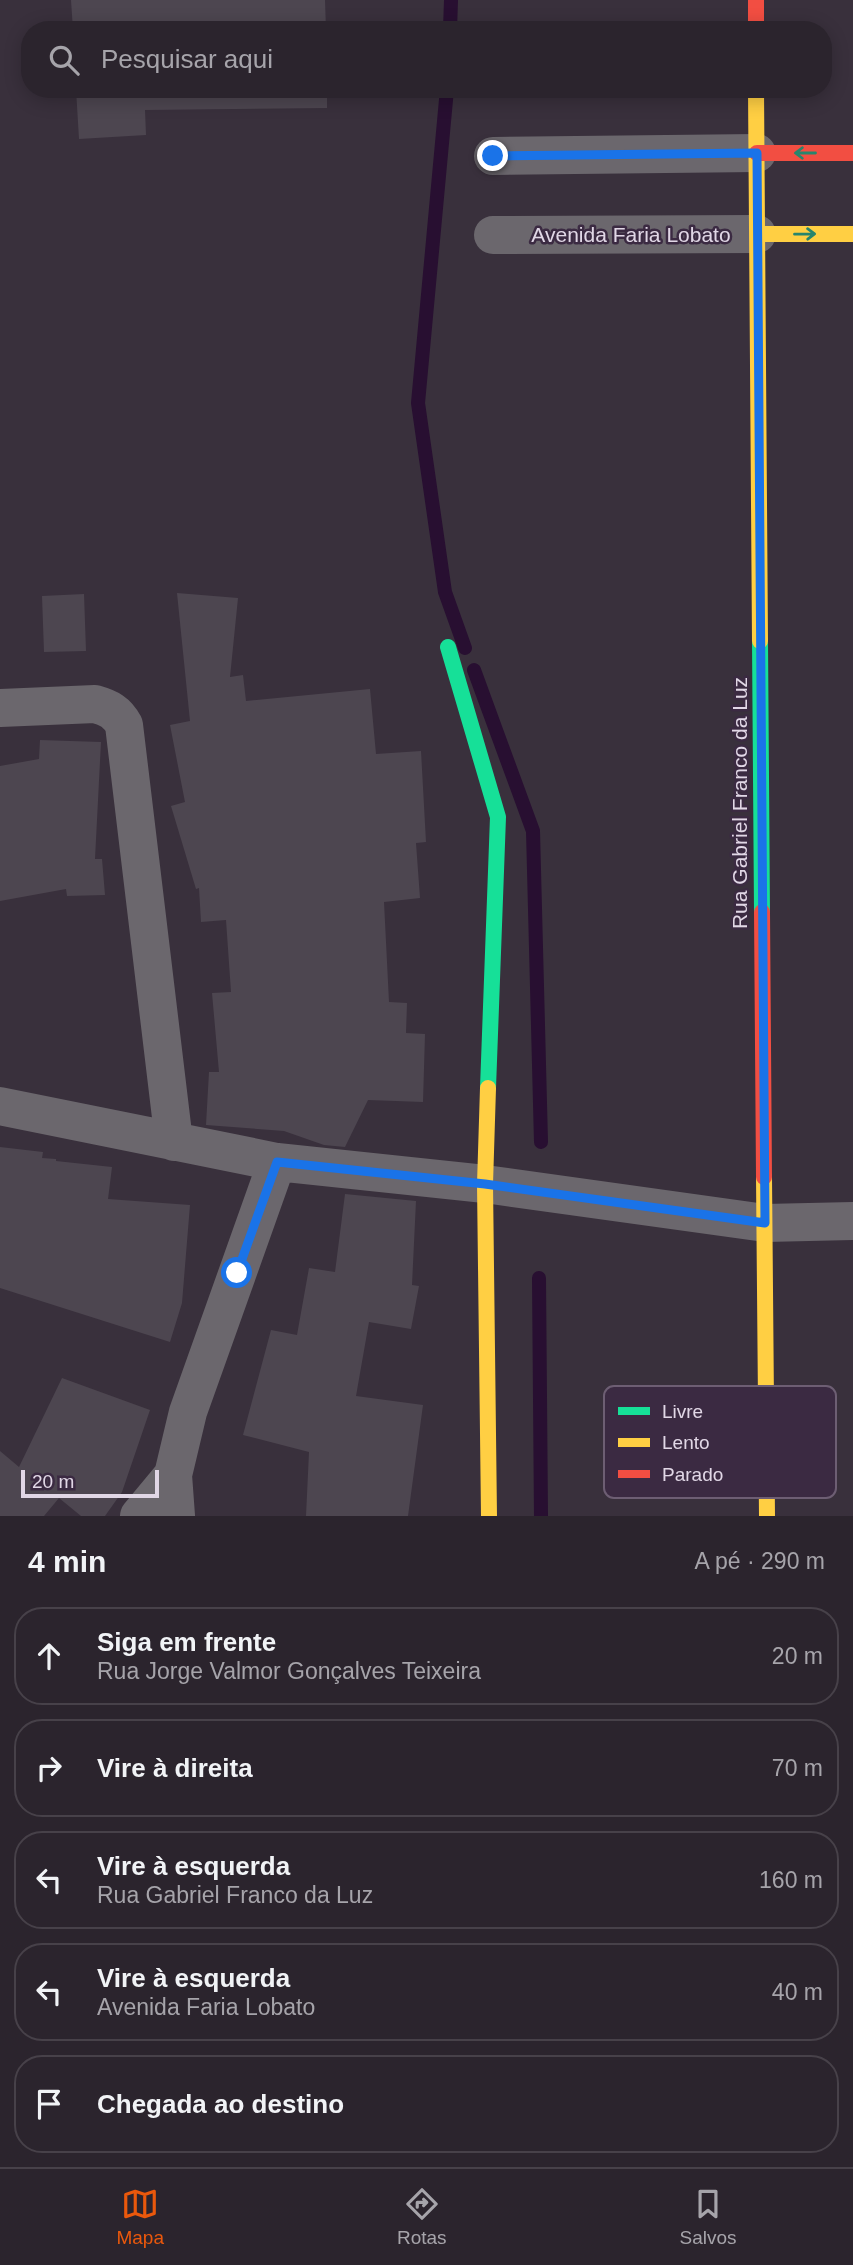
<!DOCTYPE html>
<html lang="pt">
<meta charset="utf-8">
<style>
:root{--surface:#2b242d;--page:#332c35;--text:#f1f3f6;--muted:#a6a4aa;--line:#474149;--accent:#ea580c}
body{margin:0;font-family:Arial,sans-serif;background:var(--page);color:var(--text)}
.scale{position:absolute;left:21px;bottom:18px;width:138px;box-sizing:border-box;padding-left:7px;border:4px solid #e1d7e6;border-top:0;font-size:19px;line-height:24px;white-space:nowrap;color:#e1d7e6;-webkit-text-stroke:5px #3b2a42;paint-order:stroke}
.stop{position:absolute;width:21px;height:21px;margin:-16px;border:5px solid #1a73e8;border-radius:50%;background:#fff}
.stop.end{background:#1a73e8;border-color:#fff;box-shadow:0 2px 7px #0008}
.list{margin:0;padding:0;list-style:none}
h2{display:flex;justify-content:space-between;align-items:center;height:91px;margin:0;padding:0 28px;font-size:30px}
h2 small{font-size:23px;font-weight:400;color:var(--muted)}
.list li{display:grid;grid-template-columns:46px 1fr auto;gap:21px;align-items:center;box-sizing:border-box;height:98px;margin:0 14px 14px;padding:0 14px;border:2px solid var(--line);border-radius:28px}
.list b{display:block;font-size:26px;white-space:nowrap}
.list p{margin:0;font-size:23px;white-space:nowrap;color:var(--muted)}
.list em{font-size:23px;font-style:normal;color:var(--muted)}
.icon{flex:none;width:38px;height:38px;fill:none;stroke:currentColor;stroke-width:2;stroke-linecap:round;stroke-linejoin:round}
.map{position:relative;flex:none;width:853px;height:1516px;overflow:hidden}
.search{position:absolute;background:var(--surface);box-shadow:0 4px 18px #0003;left:21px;right:21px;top:21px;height:77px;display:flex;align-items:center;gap:18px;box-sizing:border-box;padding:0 24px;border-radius:28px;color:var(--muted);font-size:26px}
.sheet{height:651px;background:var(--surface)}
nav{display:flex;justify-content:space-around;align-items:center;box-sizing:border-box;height:98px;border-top:2px solid var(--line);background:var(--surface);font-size:19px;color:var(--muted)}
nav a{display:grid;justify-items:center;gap:4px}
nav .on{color:var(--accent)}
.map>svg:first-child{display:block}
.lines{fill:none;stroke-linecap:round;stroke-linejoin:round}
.stream{stroke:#280f31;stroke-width:14}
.building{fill:#4d4650}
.street{stroke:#6b676d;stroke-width:38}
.fast{stroke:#16e098;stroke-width:16}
.slow{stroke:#ffcf43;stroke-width:16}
.jam{stroke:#f24e42;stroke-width:16}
.oneway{stroke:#28856d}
.route{stroke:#1a73e8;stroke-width:9}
.labels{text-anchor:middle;stroke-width:5;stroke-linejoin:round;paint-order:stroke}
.street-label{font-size:21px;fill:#e1d7e6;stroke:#3b2a42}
.key{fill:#3b2a42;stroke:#6d5e73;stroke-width:2}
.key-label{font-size:19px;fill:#e1d7e6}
</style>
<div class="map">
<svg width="853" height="1516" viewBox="0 0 853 1516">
<rect width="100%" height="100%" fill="#39303c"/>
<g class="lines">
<!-- stream -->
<path class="stream" d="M 450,30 L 451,0
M 447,89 L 418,403 L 445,592 L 465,648
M 474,670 L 533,831 L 541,1142
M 539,1278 L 541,1516"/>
</g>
<!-- building -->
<path class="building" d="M 71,0 L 325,0 L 326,30 L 73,30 Z
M 76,89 L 327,89 L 327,108 L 145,110 L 146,135 L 79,139 Z
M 177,593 L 238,598 L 230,677 L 243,675 L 246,701 L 370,689 L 376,754 L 421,751 L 426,842 L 416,843 L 420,898 L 384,902 L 389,1002 L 407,1003 L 406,1033 L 425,1034 L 423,1102 L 368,1100 L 345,1147 L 324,1145 L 284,1131 L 206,1125 L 209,1072 L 219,1072 L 212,993 L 231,992 L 226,920 L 201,922 L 199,888 L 196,889 L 171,806 L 185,802 L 170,725 L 190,721 Z
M 84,594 L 86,651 L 44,652 L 42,596 Z
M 40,740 L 101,742 L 95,859 L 102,859 L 105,895 L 67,896 L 66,889 L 0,901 L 0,766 L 39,759 Z
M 0,1147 L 43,1152 L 42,1158 L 56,1159 L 56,1161 L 112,1167 L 108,1199 L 190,1205 L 182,1303 L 170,1342 L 0,1288 Z
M 345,1194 L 416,1201 L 412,1285 L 419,1286 L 411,1329 L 369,1322 L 356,1396 L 423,1405 L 408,1516 L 306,1516 L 309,1452 L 243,1435 L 271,1330 L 297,1335 L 309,1268 L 335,1272 Z
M 62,1378 L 150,1410 L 122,1492 L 105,1516 L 81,1516 L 59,1498 L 44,1516 L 0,1516 L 0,1451 L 19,1467 Z"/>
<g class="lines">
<!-- street -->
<path class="street" d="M 493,156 L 757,153
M 493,235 L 757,234
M 0,708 L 95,704 C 109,708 117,712 124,725 L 174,1142
M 0,1106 L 277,1162 L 485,1184 L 765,1223 L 853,1221
M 139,1516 L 173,1475
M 176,1516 L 173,1475 L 188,1412 L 277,1162"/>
<!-- fast -->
<path class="fast" d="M 760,641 L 762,912
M 448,647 L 498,817 L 488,1088"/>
<!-- slow -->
<path class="slow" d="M 756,89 L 760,641
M 757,234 L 853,234
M 488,1088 L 485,1184 L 489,1516
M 764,1177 L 767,1516"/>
<!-- jam -->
<path class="jam" d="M 756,0 L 756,30
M 757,153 L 853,153
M 762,912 L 764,1177"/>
</g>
<!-- one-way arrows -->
<defs><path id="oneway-shaft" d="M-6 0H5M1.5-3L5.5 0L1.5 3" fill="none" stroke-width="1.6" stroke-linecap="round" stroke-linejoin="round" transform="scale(1.75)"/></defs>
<g class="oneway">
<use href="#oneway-shaft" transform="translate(805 153) rotate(180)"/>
<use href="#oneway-shaft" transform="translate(805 234) rotate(-1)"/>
</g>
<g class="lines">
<!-- route -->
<path class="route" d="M 237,1273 L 277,1162 L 485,1184 L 765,1223 L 757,153 L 493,156"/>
</g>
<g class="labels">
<!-- street labels -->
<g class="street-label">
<text x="631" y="242">Avenida Faria Lobato</text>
<text transform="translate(740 803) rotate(-90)" y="7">Rua Gabriel Franco da Luz</text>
</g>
</g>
<!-- legend -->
<rect x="604" y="1386" width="232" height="112" rx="10" class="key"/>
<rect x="618" y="1407" width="32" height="8" fill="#16e098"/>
<rect x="618" y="1438" width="32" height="9" fill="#ffcf43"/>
<rect x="618" y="1470" width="32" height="8" fill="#f24e42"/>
<g class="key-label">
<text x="662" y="1418">Livre</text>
<text x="662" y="1449">Lento</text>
<text x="662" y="1481">Parado</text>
</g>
</svg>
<div class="scale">20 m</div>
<div class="stop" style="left:237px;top:1273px"></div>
<div class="stop end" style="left:493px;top:156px"></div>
<div class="search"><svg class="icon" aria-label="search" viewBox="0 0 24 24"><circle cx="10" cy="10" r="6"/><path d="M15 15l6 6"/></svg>Pesquisar aqui</div>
</div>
<section class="sheet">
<h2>4 min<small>A pé · 290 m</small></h2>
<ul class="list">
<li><svg class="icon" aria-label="ahead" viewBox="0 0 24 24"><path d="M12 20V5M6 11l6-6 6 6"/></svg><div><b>Siga em frente</b><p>Rua Jorge Valmor Gonçalves Teixeira</p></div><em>20 m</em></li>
<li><svg class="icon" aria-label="right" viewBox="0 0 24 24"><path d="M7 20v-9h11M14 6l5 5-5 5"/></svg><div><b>Vire à direita</b></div><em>70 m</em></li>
<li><svg class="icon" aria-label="left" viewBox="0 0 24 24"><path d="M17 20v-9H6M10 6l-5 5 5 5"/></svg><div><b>Vire à esquerda</b><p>Rua Gabriel Franco da Luz</p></div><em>160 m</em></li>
<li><svg class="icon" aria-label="left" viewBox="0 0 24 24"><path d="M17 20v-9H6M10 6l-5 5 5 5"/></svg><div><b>Vire à esquerda</b><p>Avenida Faria Lobato</p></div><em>40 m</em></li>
<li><svg class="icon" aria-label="arrive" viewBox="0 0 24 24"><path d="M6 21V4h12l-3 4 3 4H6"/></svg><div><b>Chegada ao destino</b></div></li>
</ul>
</section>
<nav>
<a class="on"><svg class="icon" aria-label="map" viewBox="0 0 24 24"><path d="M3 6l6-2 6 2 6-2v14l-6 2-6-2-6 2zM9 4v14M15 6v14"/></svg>Mapa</a>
<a><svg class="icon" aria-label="directions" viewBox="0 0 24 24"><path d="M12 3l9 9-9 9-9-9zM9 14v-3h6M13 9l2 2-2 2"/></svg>Rotas</a>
<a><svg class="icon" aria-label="saved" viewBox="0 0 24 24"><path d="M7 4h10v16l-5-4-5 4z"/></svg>Salvos</a>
</nav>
